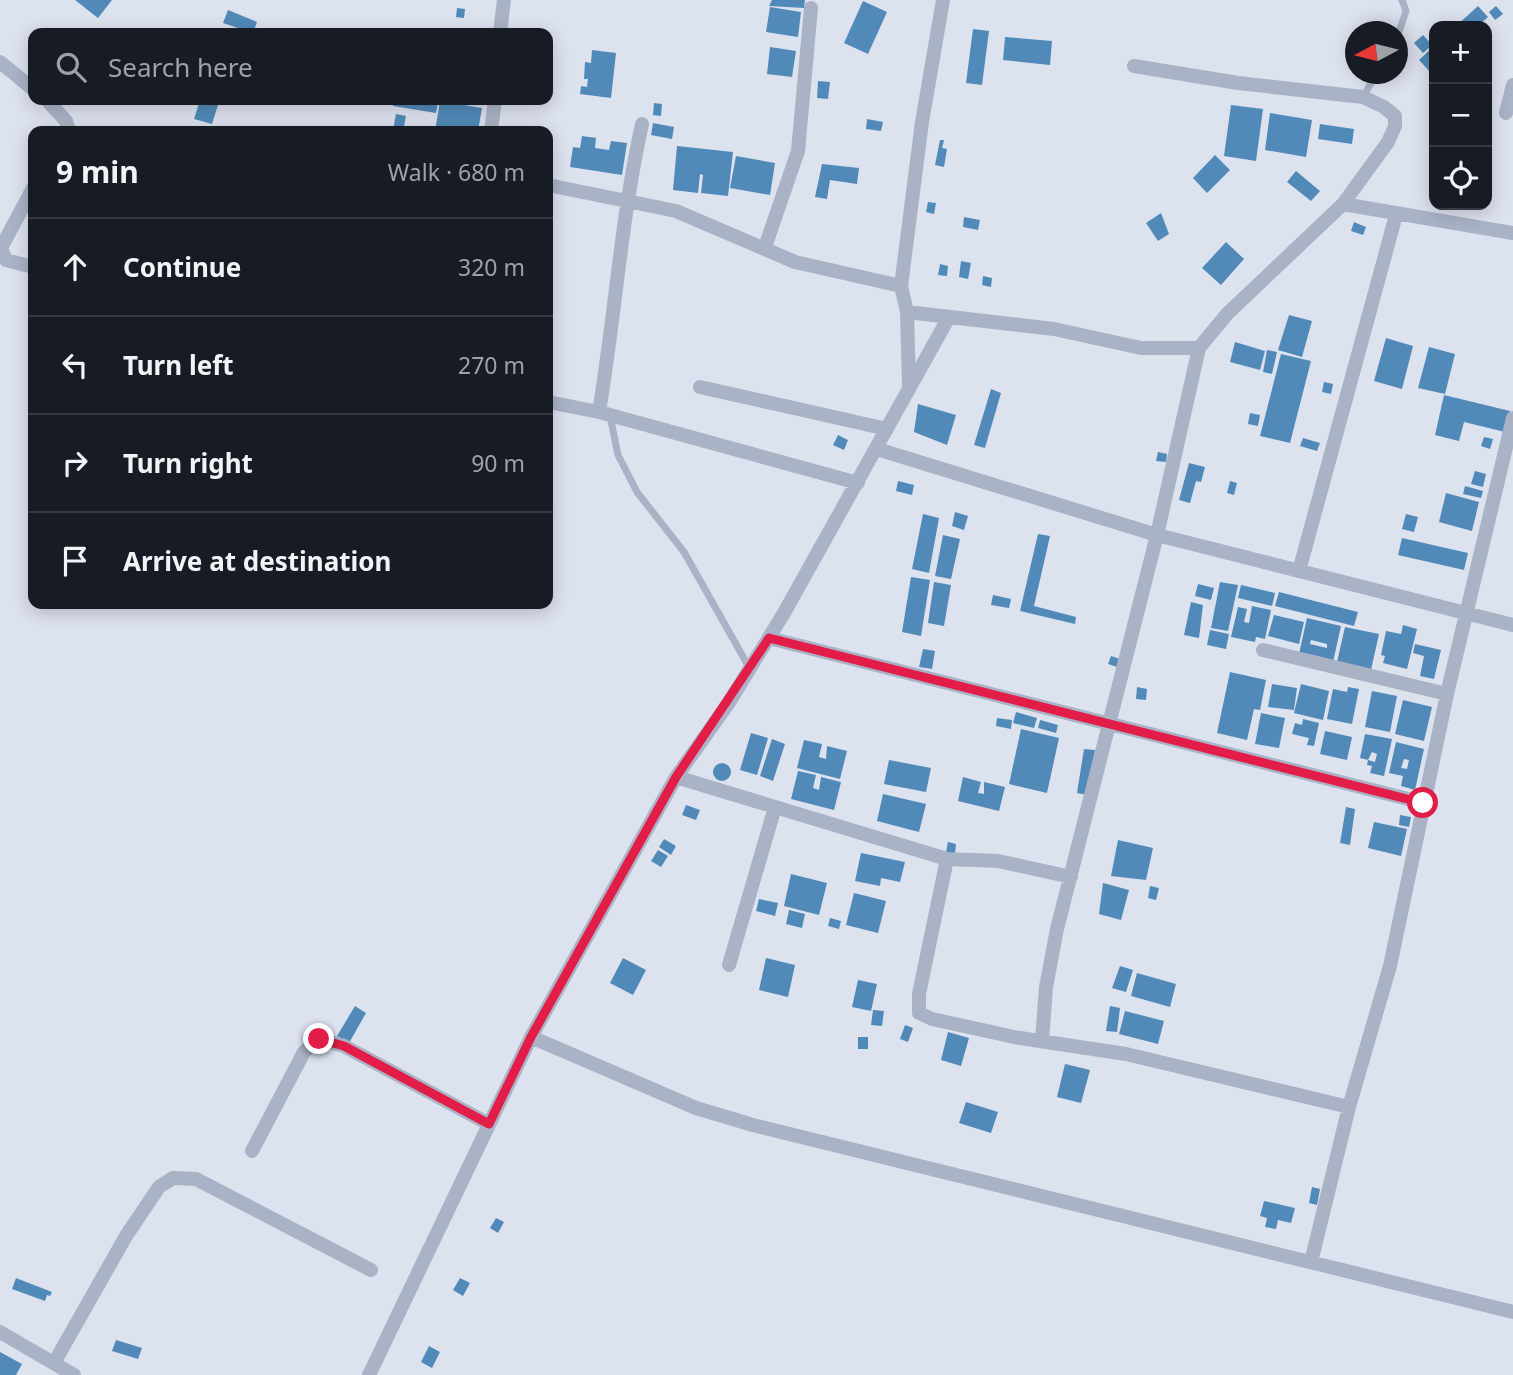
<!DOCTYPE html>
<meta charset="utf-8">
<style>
:root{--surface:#171b24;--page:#20242c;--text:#f1f3f6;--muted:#9ea1a6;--line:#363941}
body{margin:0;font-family:"Noto Sans",sans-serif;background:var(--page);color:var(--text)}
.controls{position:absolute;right:21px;top:21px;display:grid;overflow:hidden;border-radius:14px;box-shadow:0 4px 18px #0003}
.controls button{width:63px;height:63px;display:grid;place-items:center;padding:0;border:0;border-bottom:2px solid var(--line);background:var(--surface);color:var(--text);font:35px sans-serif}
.compass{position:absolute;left:1345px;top:21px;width:63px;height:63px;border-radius:50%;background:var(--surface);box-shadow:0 4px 18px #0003;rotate:263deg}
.stop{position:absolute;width:21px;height:21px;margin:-16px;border:5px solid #e11d48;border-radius:50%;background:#fff}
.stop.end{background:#e11d48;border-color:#fff;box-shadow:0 2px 7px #0008}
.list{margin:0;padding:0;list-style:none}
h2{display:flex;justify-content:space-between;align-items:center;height:91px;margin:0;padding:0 28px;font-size:30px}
h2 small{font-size:23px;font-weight:400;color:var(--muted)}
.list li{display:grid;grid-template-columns:46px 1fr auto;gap:21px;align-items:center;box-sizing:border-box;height:98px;padding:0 28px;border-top:2px solid var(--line)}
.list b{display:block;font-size:26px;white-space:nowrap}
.list em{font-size:23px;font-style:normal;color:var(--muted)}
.icon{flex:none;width:38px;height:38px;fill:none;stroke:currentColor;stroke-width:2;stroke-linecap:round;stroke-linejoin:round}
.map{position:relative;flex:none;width:1513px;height:1375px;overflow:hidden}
.search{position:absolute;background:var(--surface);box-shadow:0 4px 18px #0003;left:28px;top:28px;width:525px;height:77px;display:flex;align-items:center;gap:18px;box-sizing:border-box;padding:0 24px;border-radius:14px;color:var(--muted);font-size:26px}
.panel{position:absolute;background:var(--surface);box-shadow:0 4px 18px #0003;left:28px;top:126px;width:525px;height:483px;border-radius:14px}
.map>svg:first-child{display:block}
.building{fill:#518ab9;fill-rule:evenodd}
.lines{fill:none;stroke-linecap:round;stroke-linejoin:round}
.lane{stroke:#aab3c6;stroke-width:7}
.street{stroke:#aab3c6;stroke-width:14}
.route{stroke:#e11d48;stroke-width:9}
</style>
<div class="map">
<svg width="1513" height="1375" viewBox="0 0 1513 1375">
<rect width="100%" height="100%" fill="#dde2ef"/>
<!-- building -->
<path class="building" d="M 75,0 L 112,0 L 98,18 Z
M 772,0 L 805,0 L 804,8 L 769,6 Z
M 863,1 L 887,12 L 868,54 L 844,43 Z
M 1478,6 L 1488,17 L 1478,26 L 1456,26 Z
M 1496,6 L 1503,14 L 1495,20 L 1489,12 Z
M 770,7 L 801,12 L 798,37 L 766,32 Z
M 457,8 L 465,9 L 464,18 L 456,17 Z
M 228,10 L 257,22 L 253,33 L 223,23 Z
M 973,29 L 989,31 L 982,85 L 966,83 Z
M 1423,35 L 1432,45 L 1423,53 L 1414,43 Z
M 1005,37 L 1052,41 L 1050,65 L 1003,60 Z
M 1434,46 L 1434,66 L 1429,71 L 1419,60 Z
M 770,47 L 796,51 L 792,77 L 767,74 Z
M 592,50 L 616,53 L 611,98 L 580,94 L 581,86 L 587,87 L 588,79 L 584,79 L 585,62 L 591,63 Z
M 818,81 L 830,82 L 828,99 L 817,98 Z
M 200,100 L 218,105 L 212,124 L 194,119 Z
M 394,100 L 433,100 L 438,101 L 436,113 L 393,106 Z
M 440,101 L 482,108 L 478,131 L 435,131 Z
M 654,103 L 662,104 L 661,116 L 653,115 Z
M 1231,105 L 1263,109 L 1256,161 L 1224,156 Z
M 1270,113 L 1312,120 L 1306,157 L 1265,150 Z
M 396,114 L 406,116 L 403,131 L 393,130 Z
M 867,119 L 883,122 L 881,131 L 866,129 Z
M 653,123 L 674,127 L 672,139 L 651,135 Z
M 1320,124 L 1354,129 L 1352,144 L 1318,139 Z
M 582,136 L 596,138 L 595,148 L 609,150 L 611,141 L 627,143 L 622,175 L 570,167 L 573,147 L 580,148 Z
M 940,140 L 944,140 L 942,148 L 947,149 L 944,167 L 935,165 Z
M 677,146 L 733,152 L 728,196 L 701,193 L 703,175 L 700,174 L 698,193 L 673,190 Z
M 1215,155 L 1230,170 L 1207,193 L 1193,178 Z
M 736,156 L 775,163 L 770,195 L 730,188 Z
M 822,164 L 859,168 L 857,184 L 830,180 L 827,199 L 815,197 Z
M 1296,171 L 1320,191 L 1311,201 L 1287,182 Z
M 928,202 L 936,203 L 934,214 L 926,212 Z
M 1161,213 L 1169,234 L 1158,241 L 1146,223 Z
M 964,217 L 980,220 L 978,230 L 963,227 Z
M 1354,222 L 1366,227 L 1363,235 L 1351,231 Z
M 1226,242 L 1244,259 L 1221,285 L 1202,268 Z
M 961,261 L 971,263 L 968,279 L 959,277 Z
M 940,264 L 948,266 L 947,276 L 938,275 Z
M 983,276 L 992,278 L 991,287 L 982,285 Z
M 1289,315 L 1312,321 L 1302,357 L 1278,350 Z
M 1386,338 L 1413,346 L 1402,389 L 1374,381 Z
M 1235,342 L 1265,351 L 1260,370 L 1230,362 Z
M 1429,347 L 1455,354 L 1445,394 L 1418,388 Z
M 1267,350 L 1277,352 L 1272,374 L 1263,372 Z
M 1281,354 L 1311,361 L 1290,443 L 1260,436 Z
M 1324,382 L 1333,384 L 1331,394 L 1322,392 Z
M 991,389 L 1001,393 L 985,448 L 974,445 Z
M 1444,395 L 1510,411 L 1505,432 L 1464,422 L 1459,441 L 1435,435 Z
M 918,404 L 956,415 L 947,445 L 914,432 Z
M 1250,413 L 1260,415 L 1258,426 L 1248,424 Z
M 838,435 L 848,440 L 844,450 L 833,445 Z
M 1484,437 L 1493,439 L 1490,449 L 1481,446 Z
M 1303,438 L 1320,443 L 1317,451 L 1300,446 Z
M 1158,452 L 1167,454 L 1166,462 L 1156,461 Z
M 1189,463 L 1205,467 L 1201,482 L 1196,481 L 1190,503 L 1179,500 Z
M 1475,471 L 1486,474 L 1483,487 L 1471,484 Z
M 898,481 L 914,485 L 912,495 L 896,491 Z
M 1230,481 L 1237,483 L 1234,495 L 1227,493 Z
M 1465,486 L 1483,491 L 1481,498 L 1463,494 Z
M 1446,493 L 1479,502 L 1472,531 L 1439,522 Z
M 955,512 L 968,516 L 964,530 L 952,526 Z
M 923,514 L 939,518 L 929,573 L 912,569 Z
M 1406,514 L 1418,517 L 1414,532 L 1402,529 Z
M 1038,534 L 1050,536 L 1034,606 L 1076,617 L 1075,624 L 1020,611 Z
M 943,535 L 960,539 L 951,579 L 935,576 Z
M 1402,538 L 1468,553 L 1464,570 L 1398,555 Z
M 911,577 L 930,580 L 921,636 L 902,632 Z
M 934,582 L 951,585 L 944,626 L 928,623 Z
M 1220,582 L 1238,585 L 1228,631 L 1211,628 Z
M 1198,584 L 1214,588 L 1211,600 L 1195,596 Z
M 1241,585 L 1275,593 L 1272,606 L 1238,598 Z
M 1279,592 L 1358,612 L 1354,626 L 1275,606 Z
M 993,595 L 1011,599 L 1009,608 L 991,605 Z
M 1191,602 L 1203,605 L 1199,638 L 1184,635 Z
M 1252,606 L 1271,610 L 1265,639 L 1256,637 L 1255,642 L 1231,637 L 1238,607 L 1247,609 L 1244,622 L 1249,623 Z
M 1274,615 L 1304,622 L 1299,644 L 1268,636 Z
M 1307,618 L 1341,626 L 1333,662 L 1299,654 ZM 1311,640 L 1327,644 L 1327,648 L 1310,644 Z
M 1403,625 L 1417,629 L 1407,669 L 1383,663 L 1385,656 L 1381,655 L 1386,631 L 1401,634 Z
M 1345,627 L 1379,634 L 1371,670 L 1337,662 Z
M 1210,630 L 1229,634 L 1226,649 L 1207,645 Z
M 1415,644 L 1441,650 L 1434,679 L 1420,676 L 1424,656 L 1413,653 Z
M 923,649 L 935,651 L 932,669 L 919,667 Z
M 1111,656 L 1123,660 L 1120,668 L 1108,664 Z
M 1230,672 L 1266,680 L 1260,710 L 1254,709 L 1247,740 L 1217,733 Z
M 1272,684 L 1297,688 L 1294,710 L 1268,707 Z
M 1301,684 L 1329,691 L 1323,720 L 1294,713 Z
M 1137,687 L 1147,689 L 1146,700 L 1136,699 Z
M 1348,687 L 1359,689 L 1352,724 L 1327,719 L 1333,689 L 1347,692 Z
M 1372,691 L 1397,696 L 1390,732 L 1365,727 Z
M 1403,700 L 1432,707 L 1424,741 L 1395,734 Z
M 1016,712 L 1037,718 L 1034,728 L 1013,723 Z
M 1261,713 L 1285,718 L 1279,748 L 1255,744 Z
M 997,718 L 1012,720 L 1011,729 L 996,726 Z
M 1303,719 L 1319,723 L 1314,746 L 1307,745 L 1309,738 L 1292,734 L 1295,723 L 1302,725 Z
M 1040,720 L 1058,725 L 1056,733 L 1038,728 Z
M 1021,729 L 1059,738 L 1047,793 L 1009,784 Z
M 1325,731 L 1352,737 L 1347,760 L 1320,754 Z
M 751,733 L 768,738 L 757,775 L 740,770 Z
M 1365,734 L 1392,739 L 1384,776 L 1370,773 L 1372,766 L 1367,765 L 1368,760 L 1360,758 ZM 1372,752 L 1377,754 L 1375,762 L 1368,760 Z
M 772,739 L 785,744 L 773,781 L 760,776 Z
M 804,740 L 822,744 L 819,757 L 826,759 L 827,746 L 847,751 L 840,779 L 797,768 Z
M 1396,742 L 1424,749 L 1415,790 L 1401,786 L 1403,776 L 1389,773 ZM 1404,759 L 1409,760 L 1407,769 L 1401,768 Z
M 1084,749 L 1095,750 L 1087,795 L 1077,793 Z
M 889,760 L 931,768 L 926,792 L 884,784 Z
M713 772a9 9 0 1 1 18 0a9 9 0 1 1-18 0Z
M 798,771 L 816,775 L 813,788 L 819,790 L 821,777 L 841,782 L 834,810 L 791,799 Z
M 963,777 L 981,782 L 978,793 L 984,794 L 984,782 L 1005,787 L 999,811 L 958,801 Z
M 883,794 L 926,804 L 919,832 L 877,821 Z
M 686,805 L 700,810 L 696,820 L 682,815 Z
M 1346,807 L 1355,809 L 1350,845 L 1340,843 Z
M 1400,815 L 1411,817 L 1409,827 L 1399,825 Z
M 1374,822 L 1407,829 L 1401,856 L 1368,848 Z
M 664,839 L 676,846 L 671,855 L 659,847 Z
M 1118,840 L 1153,848 L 1146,880 L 1111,876 Z
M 948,842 L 956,844 L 955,854 L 946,852 Z
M 658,850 L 668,856 L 661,867 L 651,861 Z
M 861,853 L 905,862 L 900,882 L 881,878 L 880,886 L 855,881 Z
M 791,874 L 827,883 L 819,915 L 784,906 Z
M 1103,883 L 1129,890 L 1121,920 L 1099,914 Z
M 1150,886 L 1159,888 L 1156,900 L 1148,898 Z
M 854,893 L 886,901 L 878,933 L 846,925 Z
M 759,899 L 778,903 L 775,916 L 756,911 Z
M 789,910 L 805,914 L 802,928 L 786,924 Z
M 830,918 L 841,921 L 839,929 L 828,926 Z
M 623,958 L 646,970 L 633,995 L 610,983 Z
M 766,958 L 795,965 L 788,997 L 759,990 Z
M 1120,966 L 1133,970 L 1126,992 L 1112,988 Z
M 1137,973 L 1176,984 L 1170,1007 L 1131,996 Z
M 858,980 L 877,984 L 871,1011 L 852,1007 Z
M 355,1006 L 366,1013 L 349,1043 L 337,1036 Z
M 1110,1006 L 1120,1008 L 1117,1032 L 1106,1031 Z
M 873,1010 L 884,1011 L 882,1026 L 871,1025 Z
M 1125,1011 L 1164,1021 L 1158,1044 L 1119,1034 Z
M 905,1025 L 913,1028 L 908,1042 L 900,1039 Z
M 948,1032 L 969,1038 L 961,1066 L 941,1060 Z
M 858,1037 L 868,1037 L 868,1049 L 858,1049 Z
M 1065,1064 L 1090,1070 L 1081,1103 L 1057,1097 Z
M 966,1102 L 998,1112 L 991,1133 L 959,1123 Z
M 1312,1187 L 1320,1189 L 1317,1205 L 1309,1203 Z
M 1264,1201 L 1295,1208 L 1291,1223 L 1278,1220 L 1276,1229 L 1265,1227 L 1267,1218 L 1260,1216 Z
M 496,1218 L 504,1222 L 498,1233 L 490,1228 Z
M 16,1278 L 52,1292 L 50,1296 L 47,1295 L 45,1301 L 12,1289 Z
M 460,1278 L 470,1283 L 463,1296 L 453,1290 Z
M 116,1340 L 142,1348 L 138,1359 L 112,1351 Z
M 429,1346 L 440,1352 L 432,1368 L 421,1362 Z
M 0,1352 L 22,1364 L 16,1375 L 0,1375 Z"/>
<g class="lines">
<!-- lane -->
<path class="lane" d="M 1398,35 L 1406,11 L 1402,0
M 1363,97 L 1376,74
M 610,416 L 618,455 L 637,492 L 684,552 L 750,669"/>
<!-- street -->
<path class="street" d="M 500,33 L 504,0
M 0,62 L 33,89
M 47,100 L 66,121 L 69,131
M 1506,113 L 1513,85
M 491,131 L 495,100
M 548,185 L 676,211 L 795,262 L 901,286
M 33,188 L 1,248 L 6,260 L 33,267
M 1343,204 L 1513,233
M 765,247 L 798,151 L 811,8
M 907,312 L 1054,329 L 1141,348 L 1199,348 L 1227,314 L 1343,204 L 1388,142 L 1395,126 L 1395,116 L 1384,107 L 1363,97 L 1238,83 L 1134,66
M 909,385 L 907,312 L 901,286 L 922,122 L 943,0
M 700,387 L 887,429
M 548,402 L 599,412 L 858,483
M 599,412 C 615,316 621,219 642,124
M 877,449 L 1157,535 L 1513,625
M 1299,571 L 1396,215
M 769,638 L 1424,803
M 1263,650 L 1447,694
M 676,777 L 947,859 L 919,994 L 919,1013 L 932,1019 L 1014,1037 L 1126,1054 L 1349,1107
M 947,859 L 998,861 L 1071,877
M 729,965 L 775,807
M 531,1037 L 696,1108 L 753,1125 L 1513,1312
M 1042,1040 L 1046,987 L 1057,929 L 1157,535 L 1199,348
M 252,1151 L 304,1052 L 319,1039 L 344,1046 L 489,1124
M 1311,1262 L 1349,1107 L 1390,966 L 1447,694 L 1513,418
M 0,1332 L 74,1375
M 54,1363 L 126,1236 L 159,1187 L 173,1178 L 196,1179 L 371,1270
M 369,1375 L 531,1037 L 676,777 L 728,704 L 784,613 L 949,317"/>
</g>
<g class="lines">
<!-- route -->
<path class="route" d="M 319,1039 L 344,1046 L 489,1124 L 531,1037 L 676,777 L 769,638 L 1423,803"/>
</g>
</svg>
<div class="controls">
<button>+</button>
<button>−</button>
<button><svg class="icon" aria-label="locate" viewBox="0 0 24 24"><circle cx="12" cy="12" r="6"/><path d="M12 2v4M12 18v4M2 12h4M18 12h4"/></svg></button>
</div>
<svg class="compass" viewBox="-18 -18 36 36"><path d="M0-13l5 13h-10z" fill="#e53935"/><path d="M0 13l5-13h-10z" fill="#9ea1a6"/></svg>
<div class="stop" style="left:1423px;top:803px"></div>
<div class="stop end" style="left:319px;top:1039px"></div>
<div class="search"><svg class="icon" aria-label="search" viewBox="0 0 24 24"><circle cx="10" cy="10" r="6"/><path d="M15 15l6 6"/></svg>Search here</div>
<section class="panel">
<h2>9 min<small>Walk · 680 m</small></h2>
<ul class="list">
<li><svg class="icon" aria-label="ahead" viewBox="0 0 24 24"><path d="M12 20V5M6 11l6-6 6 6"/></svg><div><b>Continue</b></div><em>320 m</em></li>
<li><svg class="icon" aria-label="left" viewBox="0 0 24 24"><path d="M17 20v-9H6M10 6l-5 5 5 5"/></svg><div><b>Turn left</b></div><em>270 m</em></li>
<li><svg class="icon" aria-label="right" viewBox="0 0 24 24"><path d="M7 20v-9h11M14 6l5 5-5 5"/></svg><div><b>Turn right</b></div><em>90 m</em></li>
<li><svg class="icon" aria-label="arrive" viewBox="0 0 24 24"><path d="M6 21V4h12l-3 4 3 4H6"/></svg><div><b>Arrive at destination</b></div></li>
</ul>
</section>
</div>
